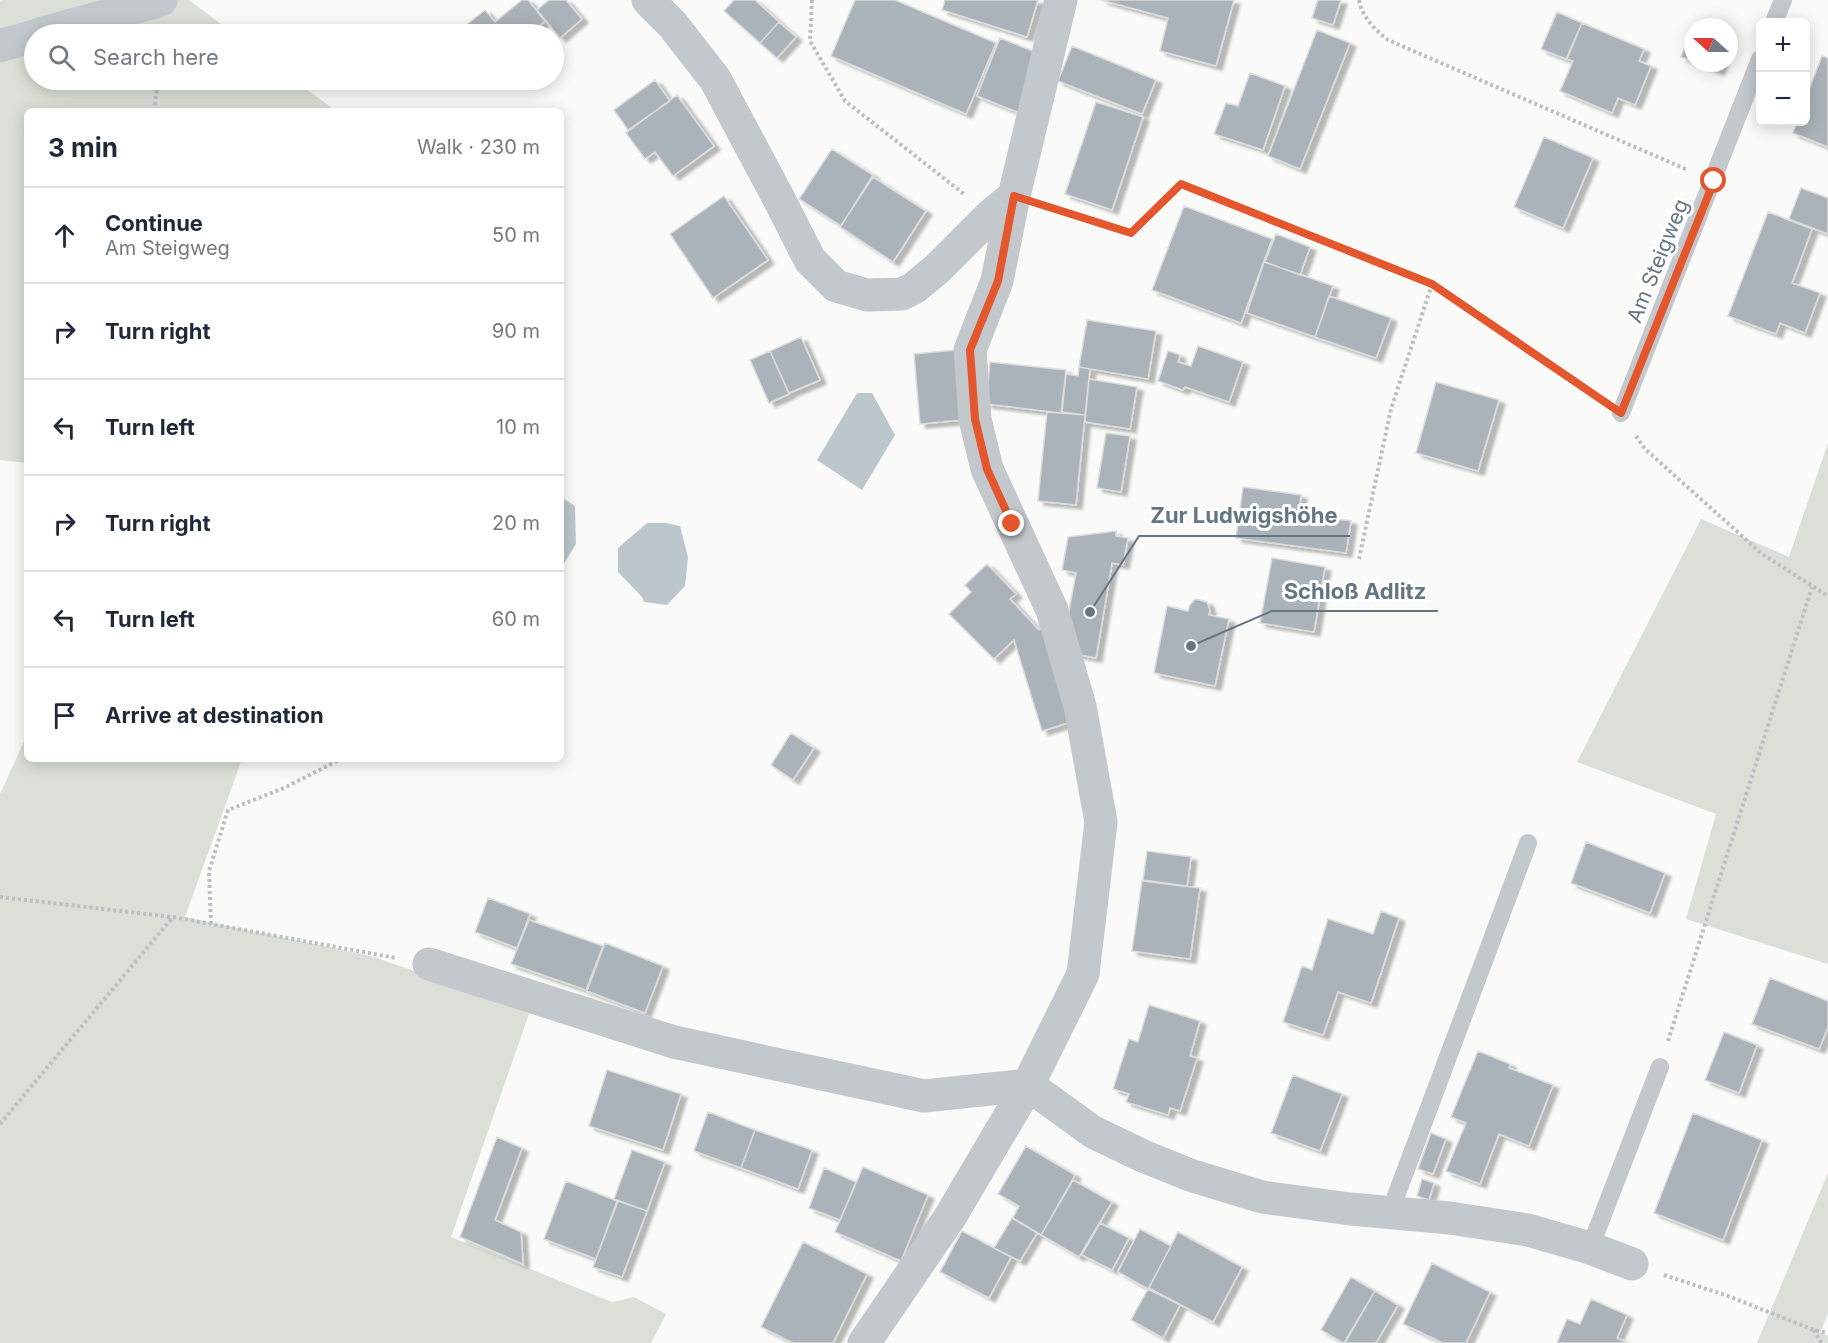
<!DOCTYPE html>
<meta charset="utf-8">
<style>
:root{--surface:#fff;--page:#f2f2f3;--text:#1f2937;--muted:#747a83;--line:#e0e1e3}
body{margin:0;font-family:Inter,sans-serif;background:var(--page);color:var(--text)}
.controls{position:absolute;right:18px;top:18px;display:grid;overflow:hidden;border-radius:9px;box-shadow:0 3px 15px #0003}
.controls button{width:54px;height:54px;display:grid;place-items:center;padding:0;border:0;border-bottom:2px solid var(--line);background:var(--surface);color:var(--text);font:30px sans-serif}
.compass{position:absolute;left:1684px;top:18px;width:54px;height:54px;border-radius:50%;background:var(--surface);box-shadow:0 3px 15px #0003;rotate:291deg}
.stop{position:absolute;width:18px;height:18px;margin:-14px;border:4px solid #e4572e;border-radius:50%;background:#fff}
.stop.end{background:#e4572e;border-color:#fff;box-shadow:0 2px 6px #0008}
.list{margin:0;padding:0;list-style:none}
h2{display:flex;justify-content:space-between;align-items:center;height:78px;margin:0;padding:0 24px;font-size:26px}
h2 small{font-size:20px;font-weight:400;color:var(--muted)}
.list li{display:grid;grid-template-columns:39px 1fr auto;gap:18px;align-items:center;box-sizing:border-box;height:96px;padding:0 24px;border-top:2px solid var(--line)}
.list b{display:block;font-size:22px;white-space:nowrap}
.list p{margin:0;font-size:20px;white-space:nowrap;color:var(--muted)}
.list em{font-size:20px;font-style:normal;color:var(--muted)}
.icon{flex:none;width:33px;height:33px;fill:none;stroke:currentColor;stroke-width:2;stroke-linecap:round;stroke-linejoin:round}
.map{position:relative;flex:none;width:1828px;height:1343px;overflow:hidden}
.search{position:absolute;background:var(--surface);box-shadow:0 3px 15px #0003;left:24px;top:24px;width:540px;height:66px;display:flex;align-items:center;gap:15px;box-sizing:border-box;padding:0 21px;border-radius:33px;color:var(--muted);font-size:22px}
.panel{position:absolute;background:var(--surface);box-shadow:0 3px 15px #0003;left:24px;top:108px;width:540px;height:654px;border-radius:9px}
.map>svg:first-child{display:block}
.green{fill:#dadfd7}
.water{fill:#bbc7cb}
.building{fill:#aab3b9;stroke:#dcdcda;stroke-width:1.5;filter:url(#shadow)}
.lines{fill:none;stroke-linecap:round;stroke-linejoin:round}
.path{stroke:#bbbfc2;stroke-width:4;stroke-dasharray:3 3;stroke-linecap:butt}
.lane{stroke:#c3c8cc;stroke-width:18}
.street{stroke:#c3c8cc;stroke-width:33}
.route{stroke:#e4572e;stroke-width:8}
.labels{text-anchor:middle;stroke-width:6;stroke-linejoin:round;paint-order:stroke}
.street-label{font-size:21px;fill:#657683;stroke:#fff}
.leader{fill:none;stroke:#657683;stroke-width:2}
.callout-dot{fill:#657683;stroke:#fff;stroke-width:2}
.callout-label{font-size:22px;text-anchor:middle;font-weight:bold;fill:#657683;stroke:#fff;stroke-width:6;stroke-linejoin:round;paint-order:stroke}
</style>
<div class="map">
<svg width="1828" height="1343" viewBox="0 0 1828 1343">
<defs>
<filter id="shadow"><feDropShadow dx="6" dy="4" stdDeviation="1.5" flood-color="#0004"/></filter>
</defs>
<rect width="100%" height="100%" fill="#fafaf8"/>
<!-- green -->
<path class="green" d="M 3,0 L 189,0 L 234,34 L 34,34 L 34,80 L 294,80 L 336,111 L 27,111 L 27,463 L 0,460 L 0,1 Z
M 1828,443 L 1828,964 L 1686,919 L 1716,814 L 1577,762 L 1701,519 L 1789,557 Z
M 27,735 L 27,759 L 242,759 L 185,917 L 371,956 L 530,1011 L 451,1237 L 612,1302 L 634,1297 L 666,1314 L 651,1343 L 0,1343 L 0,794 Z
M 1828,1173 L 1828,1314 L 1820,1333 L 1828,1336 L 1828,1343 L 1757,1343 Z"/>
<!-- water -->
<path class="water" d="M 857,393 L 872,393 L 895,435 L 862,490 L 817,460 Z
M 561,497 L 575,506 L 576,544 L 561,568 Z
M 647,523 L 666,523 L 680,526 L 688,557 L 685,586 L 667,605 L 644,602 L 642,597 L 618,572 L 618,548 Z"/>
<!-- building -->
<path class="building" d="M 522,0 L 528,0 L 545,21 L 529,34 L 455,34 L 485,10 L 495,22 Z
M 549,0 L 566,0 L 582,19 L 560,38 L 537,10 Z
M 734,0 L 755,0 L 779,22 L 760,43 L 724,11 Z
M 855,0 L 895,0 L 996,43 L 966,114 L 831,56 Z
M 945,0 L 1038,0 L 1027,37 L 942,10 Z
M 1101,0 L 1234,0 L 1216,66 L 1160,51 L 1168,18 Z
M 1318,0 L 1341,0 L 1333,25 L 1312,18 Z
M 1557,12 L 1582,23 L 1566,59 L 1541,49 Z
M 779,22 L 796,37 L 777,58 L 760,43 Z
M 1582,23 L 1644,49 L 1639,61 L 1651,66 L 1635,105 L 1618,98 L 1612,113 L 1560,91 L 1573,61 L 1567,59 Z
M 1317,30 L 1350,43 L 1300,169 L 1268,156 Z
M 1689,36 L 1693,37 L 1693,61 L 1681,57 Z
M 1000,38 L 1043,55 L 1020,113 L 977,96 Z
M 1072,46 L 1156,80 L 1142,114 L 1058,81 Z
M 1822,56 L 1828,58 L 1828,147 L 1793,133 L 1797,122 L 1806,122 L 1806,98 Z
M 1697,63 L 1722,63 L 1718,71 Z
M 1250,73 L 1285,86 L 1263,150 L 1214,134 L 1226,103 L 1238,106 Z
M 655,80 L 670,101 L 628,130 L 614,110 Z
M 677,95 L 714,146 L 673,176 L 655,152 L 645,159 L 626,133 Z
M 1096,102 L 1143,117 L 1112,210 L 1065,194 Z
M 1544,137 L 1593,158 L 1563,228 L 1514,207 Z
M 832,149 L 873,175 L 841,226 L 799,199 Z
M 873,177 L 926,211 L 893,262 L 840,227 Z
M 1801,188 L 1828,198 L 1828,234 L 1789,219 Z
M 724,196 L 768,260 L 713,298 L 670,234 Z
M 1184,206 L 1272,239 L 1241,323 L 1152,290 Z
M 1768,212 L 1812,229 L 1792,283 L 1820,293 L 1805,333 L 1780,323 L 1776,334 L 1728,316 Z
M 1276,234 L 1310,247 L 1300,275 L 1265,262 Z
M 1264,262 L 1333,286 L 1315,337 L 1247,313 Z
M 1329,296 L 1391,318 L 1376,358 L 1315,337 Z
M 1087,320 L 1156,331 L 1148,379 L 1079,367 Z
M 801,337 L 820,380 L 789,393 L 770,351 Z
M 1198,346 L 1243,362 L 1229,402 L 1185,387 L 1183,390 L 1158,381 L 1168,351 L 1180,355 L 1178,362 L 1191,366 Z
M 956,350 L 962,420 L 920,424 L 914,354 Z
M 770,351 L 789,394 L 769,403 L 750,360 Z
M 990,362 L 1066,370 L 1061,413 L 986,404 Z
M 1079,367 L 1090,369 L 1085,415 L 1062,412 L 1066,374 L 1078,376 Z
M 1089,379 L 1137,387 L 1130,429 L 1085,422 Z
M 1436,382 L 1499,400 L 1478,471 L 1416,453 Z
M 1047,412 L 1085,415 L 1076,505 L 1038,501 Z
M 1106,433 L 1130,436 L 1121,492 L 1097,488 Z
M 1243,487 L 1301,495 L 1299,514 L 1351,521 L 1346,553 L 1236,538 Z
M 1116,531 L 1116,536 L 1128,538 L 1123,565 L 1112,563 L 1096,658 L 1075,654 L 1066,627 L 1076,573 L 1062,570 L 1068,537 Z
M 1272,558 L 1325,567 L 1314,632 L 1260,623 Z
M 987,564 L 1016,594 L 1010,599 L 1039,630 L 1043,628 L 1071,722 L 1042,731 L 1014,640 L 994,659 L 949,614 L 971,592 L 965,585 Z
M 1195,599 L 1207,602 L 1210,610 L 1209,615 L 1229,619 L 1215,686 L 1154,673 L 1167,606 L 1188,611 L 1190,605 Z
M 791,733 L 814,748 L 793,780 L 771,765 Z
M 1586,842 L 1665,873 L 1650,913 L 1571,883 Z
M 1147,851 L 1191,857 L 1187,886 L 1143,880 Z
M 1142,881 L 1200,888 L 1190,959 L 1132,951 Z
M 488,898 L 530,914 L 517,948 L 475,932 Z
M 1381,911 L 1399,918 L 1371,1003 L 1338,992 L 1323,1035 L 1283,1022 L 1302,966 L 1312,970 L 1328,919 L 1373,934 Z
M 529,920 L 603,946 L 586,990 L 511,964 Z
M 605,943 L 663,966 L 645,1013 L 587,991 Z
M 1770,978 L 1828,1001 L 1828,1027 L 1819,1049 L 1752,1024 Z
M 1149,1005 L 1200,1021 L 1190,1056 L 1197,1058 L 1180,1111 L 1170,1108 L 1168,1115 L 1126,1102 L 1129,1094 L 1113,1089 L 1129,1039 L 1138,1042 Z
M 1724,1032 L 1757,1045 L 1739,1093 L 1705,1080 Z
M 1478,1051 L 1510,1064 L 1509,1068 L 1553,1085 L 1529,1146 L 1499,1134 L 1480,1184 L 1446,1171 L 1466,1123 L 1451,1117 Z
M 607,1070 L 681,1094 L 663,1150 L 589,1126 Z
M 1293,1075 L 1342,1094 L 1320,1151 L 1271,1133 Z
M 708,1112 L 755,1130 L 741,1168 L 694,1151 Z
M 1693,1113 L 1762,1140 L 1723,1240 L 1654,1213 Z
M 755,1130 L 812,1150 L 798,1189 L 741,1168 Z
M 1431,1133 L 1446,1139 L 1433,1174 L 1418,1169 Z
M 497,1137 L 522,1148 L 495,1220 L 521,1232 L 523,1264 L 460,1237 Z
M 1026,1146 L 1075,1175 L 1041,1235 L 1013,1218 L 1019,1206 L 998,1194 Z
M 632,1150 L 665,1162 L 647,1211 L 614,1199 Z
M 863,1167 L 928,1195 L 901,1261 L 835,1232 Z
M 824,1168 L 856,1182 L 840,1220 L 809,1208 Z
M 1422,1179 L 1434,1183 L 1429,1200 L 1417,1196 Z
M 1073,1180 L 1112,1202 L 1079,1257 L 1041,1235 Z
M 566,1181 L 617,1201 L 596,1259 L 544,1239 Z
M 618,1201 L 647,1211 L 622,1277 L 593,1267 Z
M 1012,1218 L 1037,1233 L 1020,1261 L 994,1248 Z
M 1100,1223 L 1129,1238 L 1112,1270 L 1082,1255 Z
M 1140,1229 L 1171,1246 L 1148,1289 L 1118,1272 Z
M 962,1231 L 1011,1257 L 989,1298 L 940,1272 Z
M 1178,1232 L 1242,1267 L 1213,1322 L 1149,1288 Z
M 803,1242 L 867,1274 L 833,1343 L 793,1343 L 761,1327 Z
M 1432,1263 L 1490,1292 L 1466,1343 L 1443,1343 L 1403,1324 Z
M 1351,1277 L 1375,1291 L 1344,1343 L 1343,1343 L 1321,1330 Z
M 1148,1289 L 1180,1305 L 1163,1338 L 1131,1320 Z
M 1375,1291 L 1398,1305 L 1376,1343 L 1345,1343 Z
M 1591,1299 L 1627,1315 L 1617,1338 L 1628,1343 L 1557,1343 L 1567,1319 L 1580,1324 Z"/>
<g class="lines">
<!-- path -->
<path class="path" d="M 812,0 L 810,41 L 845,101 L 964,194
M 1359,0 C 1362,17 1375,30 1388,40 L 1688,170
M 154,111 L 158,80
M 1048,206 L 1131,233 L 1181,184 L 1432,284 L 1598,397
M 1636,436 L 1645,449 L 1762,554 L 1828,596
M 1359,559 L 1391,409 L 1432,284
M 0,897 L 172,917
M 211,924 L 209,871 L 228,810 L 284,788 L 341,759
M 1668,1041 L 1812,587
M 0,1124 L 173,917 L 396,958
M 1664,1275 L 1728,1296 L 1814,1330 L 1828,1333
M 1814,1330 L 1821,1343"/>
<!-- lane -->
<path class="lane" d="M 1774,22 L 1783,0
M 1621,413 L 1760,59
M 1390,1212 L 1528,843
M 1590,1248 L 1660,1067"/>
<!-- street -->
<path class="street" d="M 648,0 L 672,24 L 715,79 L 779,199 L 810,260 L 836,286 L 867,295 L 902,294 L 914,288 L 937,269 L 991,215 L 1014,196
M 40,34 L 161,0
M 0,46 L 34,36
M 429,964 L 674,1042 L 924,1096 L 1028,1085 L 1093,1132 L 1143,1156 L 1190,1175 L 1262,1197 L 1350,1209 L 1450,1218 L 1528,1230 L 1590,1248 L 1632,1264
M 864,1343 L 950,1217 L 1028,1085 L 1083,974 L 1101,822 L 1080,706 L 1052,610 L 987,469 L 975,419 L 970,350 L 997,281 L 1014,196 L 1061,0"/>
</g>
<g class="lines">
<!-- route -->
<path class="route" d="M 1012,524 L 987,469 L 975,419 L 970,350 L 998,281 L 1014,196 L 1131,233 L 1181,184 L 1432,284 L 1621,413 L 1714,181"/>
</g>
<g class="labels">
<!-- street labels -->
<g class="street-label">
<text transform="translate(1658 261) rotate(-68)" y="7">Am Steigweg</text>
</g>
</g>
<!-- callouts -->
<path class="leader" d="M1090 612L1139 536H1350M1191 646L1272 611H1438"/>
<g class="callout-dot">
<circle cx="1090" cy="612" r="6"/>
<circle cx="1191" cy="646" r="6"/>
</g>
<g class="callout-label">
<text x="1244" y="523">Zur Ludwigshöhe</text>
<text x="1355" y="599">Schloß Adlitz</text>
</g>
</svg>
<div class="controls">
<button>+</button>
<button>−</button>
</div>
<svg class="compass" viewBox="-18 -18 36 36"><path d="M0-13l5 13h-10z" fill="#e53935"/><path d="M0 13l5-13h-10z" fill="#747a83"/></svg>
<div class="stop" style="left:1714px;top:181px"></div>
<div class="stop end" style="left:1012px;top:524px"></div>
<div class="search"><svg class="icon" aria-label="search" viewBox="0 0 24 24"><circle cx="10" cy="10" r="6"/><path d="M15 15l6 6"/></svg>Search here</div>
<section class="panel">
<h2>3 min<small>Walk · 230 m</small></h2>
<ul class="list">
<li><svg class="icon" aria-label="ahead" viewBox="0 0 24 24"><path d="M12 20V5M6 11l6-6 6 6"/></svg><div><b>Continue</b><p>Am Steigweg</p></div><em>50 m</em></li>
<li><svg class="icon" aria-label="right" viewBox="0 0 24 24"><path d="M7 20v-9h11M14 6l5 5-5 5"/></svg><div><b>Turn right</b></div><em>90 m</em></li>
<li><svg class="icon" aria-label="left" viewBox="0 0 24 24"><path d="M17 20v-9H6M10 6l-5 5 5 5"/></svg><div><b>Turn left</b></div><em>10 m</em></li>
<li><svg class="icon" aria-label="right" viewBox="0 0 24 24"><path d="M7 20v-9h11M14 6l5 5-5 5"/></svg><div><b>Turn right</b></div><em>20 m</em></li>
<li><svg class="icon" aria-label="left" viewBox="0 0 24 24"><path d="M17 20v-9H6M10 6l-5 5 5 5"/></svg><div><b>Turn left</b></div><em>60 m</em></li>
<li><svg class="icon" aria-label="arrive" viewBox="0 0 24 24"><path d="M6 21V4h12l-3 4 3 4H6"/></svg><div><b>Arrive at destination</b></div></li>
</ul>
</section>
</div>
